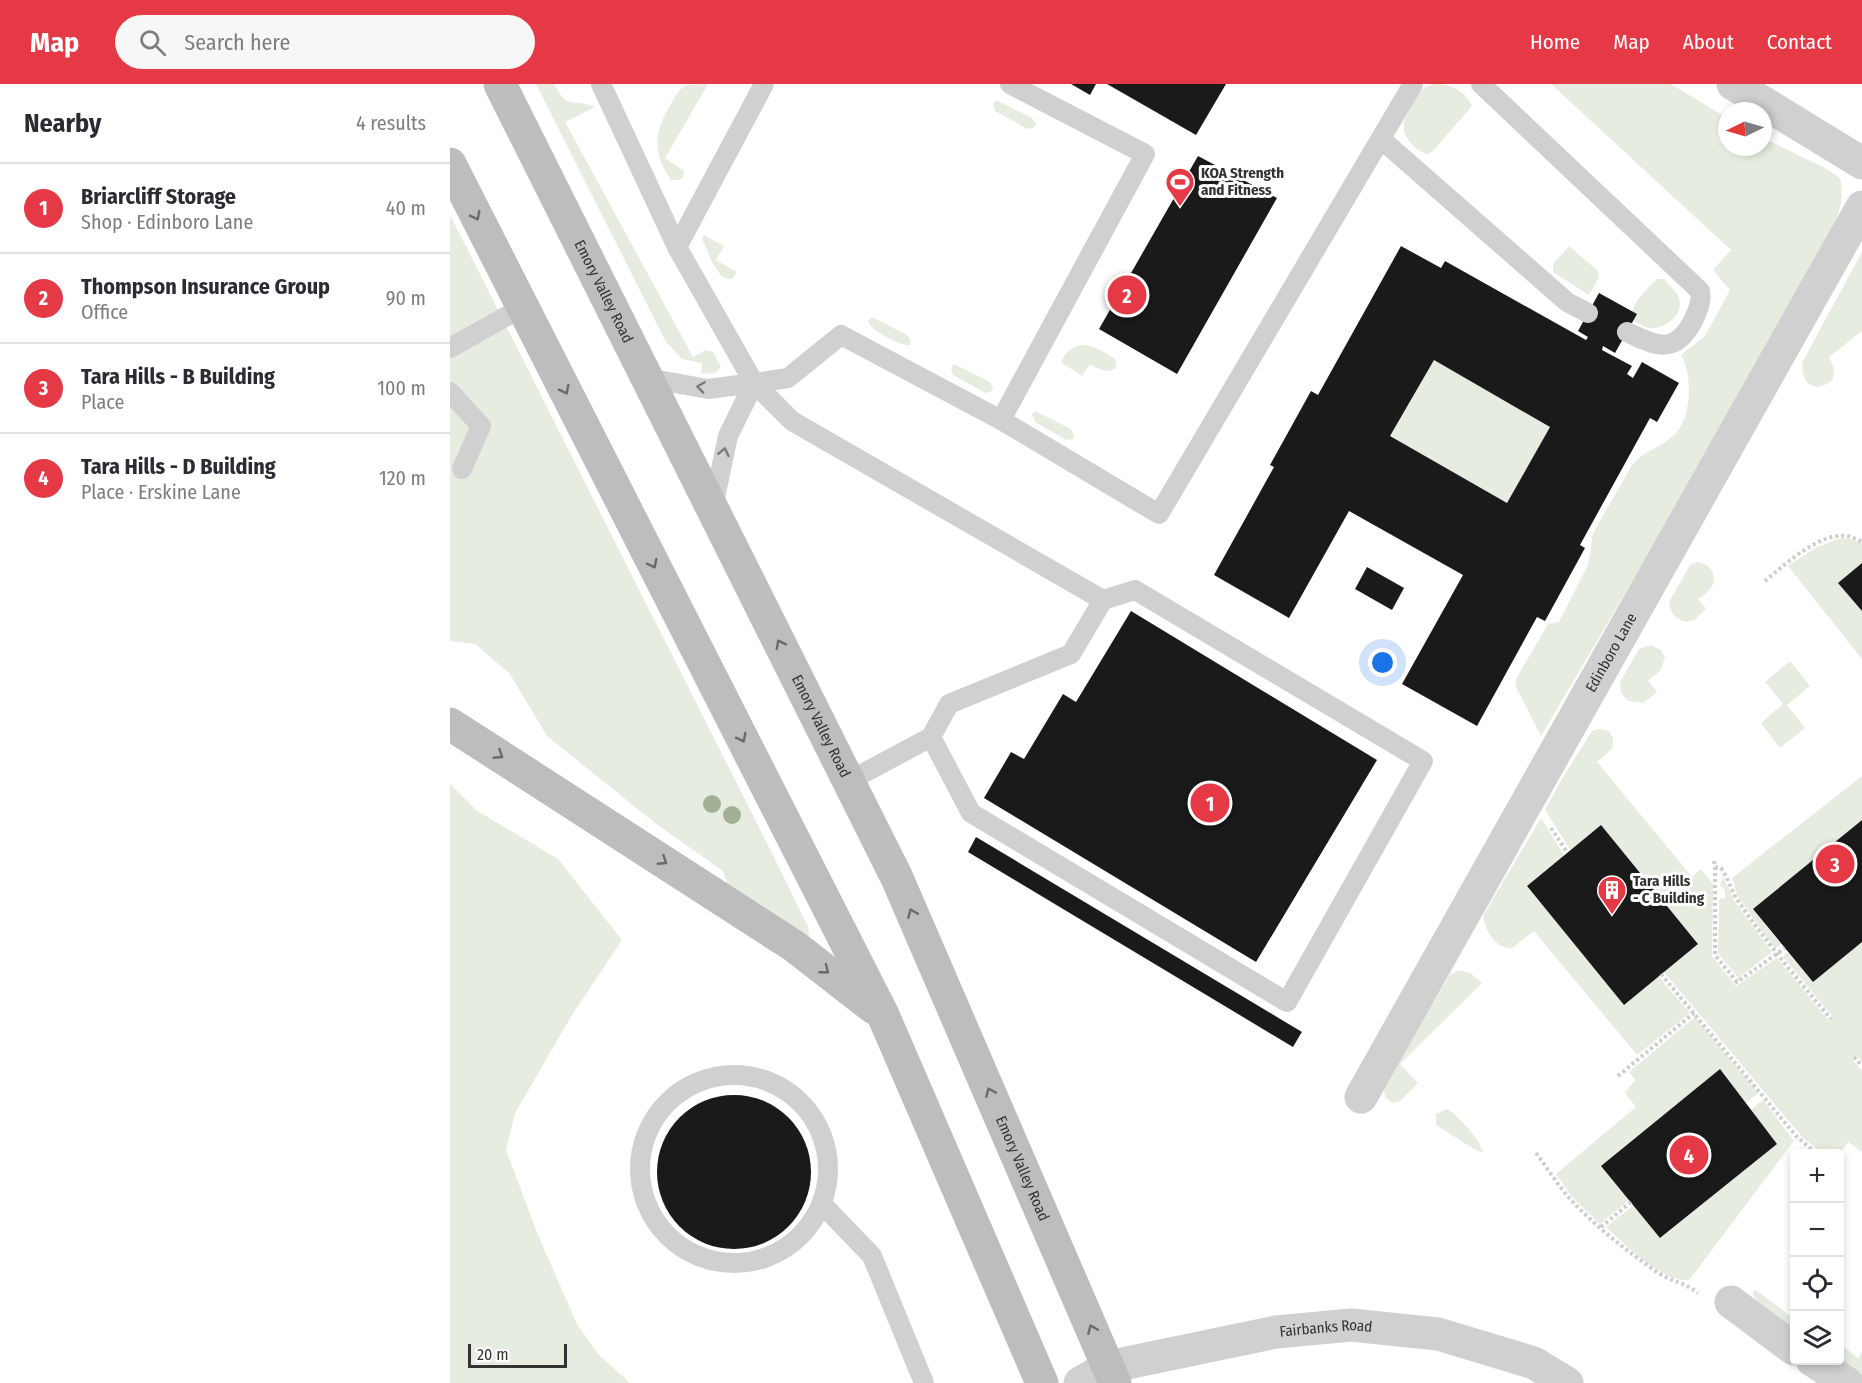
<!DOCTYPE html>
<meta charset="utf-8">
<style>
:root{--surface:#fff;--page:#f7f7f7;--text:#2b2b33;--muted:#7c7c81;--line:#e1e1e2;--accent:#e63946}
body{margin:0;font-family:"Fira Sans Condensed",sans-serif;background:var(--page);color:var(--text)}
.controls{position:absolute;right:18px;bottom:18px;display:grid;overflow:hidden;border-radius:6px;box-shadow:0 3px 9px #0003}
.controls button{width:54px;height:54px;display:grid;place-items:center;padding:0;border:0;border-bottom:2px solid var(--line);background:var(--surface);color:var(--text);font:30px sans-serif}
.compass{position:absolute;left:1268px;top:18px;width:54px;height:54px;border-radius:50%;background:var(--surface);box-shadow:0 3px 9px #0003;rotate:265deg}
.scale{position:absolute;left:18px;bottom:15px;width:99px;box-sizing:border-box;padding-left:6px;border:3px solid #333;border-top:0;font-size:16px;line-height:21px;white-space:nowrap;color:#333;-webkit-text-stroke:4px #fff;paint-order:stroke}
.you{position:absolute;left:933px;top:579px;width:21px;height:21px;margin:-15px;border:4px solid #fff;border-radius:50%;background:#1a73e8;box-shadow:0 0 0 9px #1a73e833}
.badge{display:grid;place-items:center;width:39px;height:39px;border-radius:50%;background:var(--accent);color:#fff;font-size:20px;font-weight:700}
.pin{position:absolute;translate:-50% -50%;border:3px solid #fff;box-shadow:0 2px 6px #0006}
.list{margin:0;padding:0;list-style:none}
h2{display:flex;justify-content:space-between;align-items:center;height:78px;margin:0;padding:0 24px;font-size:26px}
h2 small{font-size:20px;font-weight:400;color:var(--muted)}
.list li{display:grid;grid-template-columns:39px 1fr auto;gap:18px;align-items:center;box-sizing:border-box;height:90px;padding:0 24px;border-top:2px solid var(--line)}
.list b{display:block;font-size:22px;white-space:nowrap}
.list p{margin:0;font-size:20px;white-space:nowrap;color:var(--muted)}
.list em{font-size:20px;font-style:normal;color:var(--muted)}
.icon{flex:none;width:33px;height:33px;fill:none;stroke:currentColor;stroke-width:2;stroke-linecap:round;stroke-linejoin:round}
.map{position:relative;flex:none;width:1412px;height:1299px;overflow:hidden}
header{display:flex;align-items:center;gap:36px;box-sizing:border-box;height:84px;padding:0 30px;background:var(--accent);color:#fff}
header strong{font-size:28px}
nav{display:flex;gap:33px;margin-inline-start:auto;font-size:21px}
.search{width:420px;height:54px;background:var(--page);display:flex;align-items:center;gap:15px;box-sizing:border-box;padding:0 21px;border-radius:33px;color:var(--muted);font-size:22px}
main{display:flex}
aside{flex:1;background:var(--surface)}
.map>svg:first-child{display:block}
.green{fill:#e6ecdf}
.building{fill:#1a1a1a;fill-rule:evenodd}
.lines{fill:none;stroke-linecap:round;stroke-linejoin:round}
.path{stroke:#cdcdcd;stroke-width:4;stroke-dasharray:3 3;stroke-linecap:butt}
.lane{stroke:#d0d0d0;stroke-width:20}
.street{stroke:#d0d0d0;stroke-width:33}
.secondary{stroke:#bdbdbd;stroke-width:33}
.tree{fill:#a2b095}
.oneway{stroke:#6a6a6a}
.oneway2{stroke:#7a7a7a}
.labels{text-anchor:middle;stroke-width:6;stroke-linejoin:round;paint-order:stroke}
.poi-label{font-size:15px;font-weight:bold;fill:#333;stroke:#fff;text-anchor:start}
.street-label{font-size:15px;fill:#333;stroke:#fff}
</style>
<header>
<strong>Map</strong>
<div class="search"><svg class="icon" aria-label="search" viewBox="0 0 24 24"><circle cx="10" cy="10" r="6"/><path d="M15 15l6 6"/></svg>Search here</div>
<nav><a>Home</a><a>Map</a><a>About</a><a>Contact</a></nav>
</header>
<main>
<aside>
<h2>Nearby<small>4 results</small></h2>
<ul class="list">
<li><span class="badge">1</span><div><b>Briarcliff Storage</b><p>Shop · Edinboro Lane</p></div><em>40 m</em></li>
<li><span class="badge">2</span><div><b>Thompson Insurance Group</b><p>Office</p></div><em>90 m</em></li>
<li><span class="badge">3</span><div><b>Tara Hills - B Building</b><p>Place</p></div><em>100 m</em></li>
<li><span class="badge">4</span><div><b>Tara Hills - D Building</b><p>Place · Erskine Lane</p></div><em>120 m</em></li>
</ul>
</aside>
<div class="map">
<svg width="1412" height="1299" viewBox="0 0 1412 1299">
<rect width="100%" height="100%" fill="#fff"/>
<!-- green -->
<path class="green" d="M 86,0 L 104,0 C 119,28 122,13 145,23 L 115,38 L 243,273 L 256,266 L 263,268 L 271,283 L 265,289 L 251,290 L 252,279 L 232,275 L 216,258 Z
M 258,0 L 215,74 L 234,87 L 233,93 L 229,96 L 221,96 C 202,69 204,47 221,20 C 225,13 229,6 235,1 Z
M 990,0 C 1004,2 1016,8 1022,22 L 983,67 L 977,70 C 965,66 951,52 954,38 C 955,34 958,29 959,25 C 966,10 972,0 990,0 Z
M 1101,0 L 1221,0 L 1277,34 L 1277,63 L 1313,63 L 1313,54 L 1375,84 L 1390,94 C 1396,121 1385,138 1374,162 L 1239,401 L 1091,652 L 1066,603 L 1066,595 L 1098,540 L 1109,538 L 1138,481 L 1143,449 L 1182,381 C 1193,367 1212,363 1224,351 C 1242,333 1243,293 1231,271 L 1255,252 L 1280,206 L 1263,186 L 1281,166 Z
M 546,16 L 582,34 L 586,40 L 584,44 L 578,45 L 545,27 L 543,20 Z
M 0,131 L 324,773 L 358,843 L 359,852 L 356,853 L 279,804 L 273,787 L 205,739 L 97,652 L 60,590 L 25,560 L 0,557 Z
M 254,151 L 274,162 L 266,176 L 287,188 L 282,195 C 266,197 258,166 252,155 Z
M 1119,162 L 1148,187 L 1149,193 L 1139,211 L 1103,188 L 1103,180 Z
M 1412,168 L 1412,247 L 1379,273 L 1384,284 L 1383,295 C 1365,312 1349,299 1353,277 Z
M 1207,195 L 1214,195 C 1219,201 1226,207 1229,214 C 1234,230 1216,245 1201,244 C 1194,243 1189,240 1183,236 C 1180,218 1195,208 1207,195 Z
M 422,233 L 457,251 L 461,257 L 460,261 C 451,263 420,246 418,237 Z
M 633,261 C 644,262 657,269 666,276 L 666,284 C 657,291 649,284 640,280 L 632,292 L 611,278 C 616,268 621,262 633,261 Z
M 984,276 L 1100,343 L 1057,419 L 940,352 Z
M 504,280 L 540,298 L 543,304 L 542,307 L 536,309 L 503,291 L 501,284 Z
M 585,327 L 621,345 L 624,351 L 623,355 L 616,356 L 585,338 L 582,331 Z
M 1391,454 L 1399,455 L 1412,459 L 1412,479 L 1389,499 L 1412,527 L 1412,575 L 1338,482 L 1367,463 Z
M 1247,478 C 1260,479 1270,493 1260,505 C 1257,509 1252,512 1248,515 L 1256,525 L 1244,536 L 1236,538 C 1225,535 1220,529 1219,518 L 1240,481 Z
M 1201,561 L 1211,566 L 1215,574 L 1210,587 L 1198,596 L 1207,608 L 1193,619 L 1178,617 L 1171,609 L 1170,598 L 1189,565 Z
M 1340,577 L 1360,602 L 1337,621 L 1355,644 L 1330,664 L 1311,639 L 1333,620 L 1315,598 Z
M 1149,645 L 1159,647 L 1163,654 L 1163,664 L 1147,678 L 1242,793 L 1251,785 L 1263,800 L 1262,872 L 1286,902 L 1327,874 L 1379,937 L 1383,933 L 1333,873 L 1337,868 L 1363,898 L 1412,858 L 1412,978 L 1406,971 L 1402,975 L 1412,987 L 1412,1068 L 1398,1058 L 1390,1070 L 1377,1064 L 1372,1069 L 1353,1054 L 1214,888 L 1248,859 L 1151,741 L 1120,766 L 1095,726 L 1113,693 L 1142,647 Z
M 1412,692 L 1412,736 L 1303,825 L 1331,860 L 1325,865 L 1288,813 L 1282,794 Z
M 0,700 L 26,726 L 108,775 L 172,856 L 122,931 L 65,1029 L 56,1066 L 88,1151 L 127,1240 L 149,1271 L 180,1299 L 0,1299 Z
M 1091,734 L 1114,771 L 1077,802 L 1174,920 L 1208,892 L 1240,929 L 1187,971 L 1084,847 L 1062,864 C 1047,866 1032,845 1034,830 Z
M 1273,793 L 1285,818 L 1322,868 L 1288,894 L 1268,869 L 1269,817 L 1271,814 L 1275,815 L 1275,806 L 1270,801 Z
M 1008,886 L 1020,889 L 1032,899 L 950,980 L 968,999 L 950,1017 L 943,1019 L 935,1013 L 934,1002 L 999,892 Z
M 1245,933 L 1308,1009 L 1296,1019 L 1270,986 L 1179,1116 L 1150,1140 L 1123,1114 L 1106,1090 L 1186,1023 L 1175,1009 L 1185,996 L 1179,988 Z
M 1313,1016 L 1344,1057 L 1240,1195 C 1217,1203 1172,1158 1156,1143 L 1184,1121 L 1211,1154 L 1327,1060 L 1301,1026 Z
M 997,1025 C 1007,1030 1031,1057 1033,1068 L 1027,1067 L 986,1041 L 986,1030 Z
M 1306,1206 L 1344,1235 L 1344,1247 L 1308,1218 L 1303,1211 L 1303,1207 Z
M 1390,1260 L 1408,1274 L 1412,1268 L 1412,1293 L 1390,1276 Z"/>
<!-- building -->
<path class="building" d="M 621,0 L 646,0 L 640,11 Z
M 657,0 L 776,0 L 746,51 Z
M 748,72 L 827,114 L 727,290 L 649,245 Z
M 951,162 L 991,184 L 995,177 L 1136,256 L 1138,253 L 1128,247 L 1149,209 L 1187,230 L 1165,269 L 1153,262 L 1152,266 L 1182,282 L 1177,290 L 1183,294 L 1192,278 L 1229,299 L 1207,338 L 1200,334 L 1130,461 L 1135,464 L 1095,537 L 1087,533 L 1027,642 L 952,600 L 1013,491 L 899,427 L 839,534 L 764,491 L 824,383 L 820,381 L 861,307 L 868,311 ZM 984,276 L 1100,343 L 1057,419 L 940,352 Z
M 1412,479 L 1412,527 L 1388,499 Z
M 917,483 L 954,504 L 942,526 L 905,505 Z
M 681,527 L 927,676 L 806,878 L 534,714 L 561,668 L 574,675 L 613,610 L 626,618 Z
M 1412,736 L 1412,858 L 1363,898 L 1303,825 Z
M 1151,741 L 1248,860 L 1174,921 L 1077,802 Z
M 526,753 L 852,948 L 850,951 L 843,963 L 518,768 Z
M 1270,985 L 1327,1060 L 1210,1154 L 1151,1082 Z
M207 1088a77 77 0 1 1 154 0a77 77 0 1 1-154 0Z"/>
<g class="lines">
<!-- path -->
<path class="path" d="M 1315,497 C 1333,482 1365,453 1389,452 C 1397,451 1405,454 1412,458
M 1101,744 L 1117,768
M 1264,777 L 1265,783 L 1271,784 C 1278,794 1281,806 1288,817 C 1316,858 1349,897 1381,935
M 1265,783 L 1265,871 L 1287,898 L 1335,864
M 1211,890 L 1347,1053 L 1360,1064 L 1360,1069
M 1404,973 L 1412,982
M 1168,992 L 1244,929
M 1086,1069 C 1098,1085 1109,1103 1122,1117 C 1146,1143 1176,1166 1204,1186 C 1220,1198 1233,1197 1248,1209
M 1151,1143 L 1181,1118"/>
<!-- lane -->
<path class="lane" d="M 151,0 L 227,163
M 314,0 L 227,163 L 304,299 L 338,294 L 391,251 L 551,336 L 709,430 L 963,0
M 1031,0 L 1250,207 C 1252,218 1248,225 1244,235 C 1226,271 1207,263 1177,248
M 931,55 L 1117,218 L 1138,229
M 0,264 L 73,223
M 197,294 L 258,305 L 304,299
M 304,299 L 342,337 L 653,516 L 621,570 L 499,620 L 481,653 L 399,697
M 0,308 L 31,342 L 12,385
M 551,336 L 695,70 L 560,0
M 263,423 L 278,352 L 304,299
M 481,653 L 521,729 L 837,918 L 973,677 L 685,506 L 653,516
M190 1085a94 94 0 1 1 188 0a94 94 0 1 1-188 0Z
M 372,1120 L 422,1172 L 474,1299"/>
<!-- street -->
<g class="street">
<path d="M 1283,0 L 1412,79"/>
<path id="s1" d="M 911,1013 L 1412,123"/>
<path d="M 1281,1218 L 1344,1265"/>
<path d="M 1362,1276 L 1397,1299"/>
<path id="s2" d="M 630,1299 L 658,1283 L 826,1248 L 901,1241 L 988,1250 L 1084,1279 L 1117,1299"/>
</g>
<!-- secondary -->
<g class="secondary">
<path id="s3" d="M 50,0 L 447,794 L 665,1299"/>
<path d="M 0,80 L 433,931 L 592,1299"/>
<path d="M 0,640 L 344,862 L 424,924"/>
</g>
</g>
<!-- trees -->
<g class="tree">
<circle cx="262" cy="720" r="9"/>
<circle cx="282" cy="731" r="9"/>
</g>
<!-- one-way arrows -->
<defs><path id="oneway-chevron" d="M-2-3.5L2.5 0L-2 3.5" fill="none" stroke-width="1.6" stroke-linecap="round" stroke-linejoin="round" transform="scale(1.5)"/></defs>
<g class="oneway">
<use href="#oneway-chevron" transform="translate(26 132) rotate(63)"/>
<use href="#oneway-chevron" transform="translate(115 306) rotate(63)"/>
<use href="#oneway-chevron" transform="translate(203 480) rotate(63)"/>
<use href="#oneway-chevron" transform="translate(330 560) rotate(-117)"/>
<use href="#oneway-chevron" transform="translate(292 654) rotate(63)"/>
<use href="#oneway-chevron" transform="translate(49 671) rotate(33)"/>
<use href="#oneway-chevron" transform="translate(213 777) rotate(33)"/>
<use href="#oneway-chevron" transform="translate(462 829) rotate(-113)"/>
<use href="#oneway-chevron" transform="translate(375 886) rotate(38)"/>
<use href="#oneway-chevron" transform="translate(540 1008) rotate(-113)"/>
<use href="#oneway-chevron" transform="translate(642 1245) rotate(-113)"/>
</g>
<g class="oneway2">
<use href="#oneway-chevron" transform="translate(251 303) rotate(-172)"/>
<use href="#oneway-chevron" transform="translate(274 368) rotate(-78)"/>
</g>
<!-- icons -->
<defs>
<g id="stadium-pin" transform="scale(1.5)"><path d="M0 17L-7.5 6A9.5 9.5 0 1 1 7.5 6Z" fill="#e63946" stroke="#fff"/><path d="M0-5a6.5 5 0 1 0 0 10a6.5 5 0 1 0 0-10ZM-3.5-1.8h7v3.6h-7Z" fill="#fff"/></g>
<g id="building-pin" transform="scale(1.5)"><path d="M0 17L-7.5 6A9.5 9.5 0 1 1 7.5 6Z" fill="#e63946" stroke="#fff"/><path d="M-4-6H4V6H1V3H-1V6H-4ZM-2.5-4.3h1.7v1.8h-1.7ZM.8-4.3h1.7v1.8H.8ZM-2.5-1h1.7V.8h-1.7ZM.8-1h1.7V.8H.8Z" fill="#fff"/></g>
</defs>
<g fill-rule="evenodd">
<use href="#stadium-pin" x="730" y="98"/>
<use href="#building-pin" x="1162" y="806"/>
</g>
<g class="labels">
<!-- poi labels -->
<g class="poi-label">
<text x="751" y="94">KOA Strength<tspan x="751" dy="17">and Fitness</tspan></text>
<text x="1183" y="802">Tara Hills<tspan x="1183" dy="17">- C Building</tspan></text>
</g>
<!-- street labels -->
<g class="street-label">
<text dy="5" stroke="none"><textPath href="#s3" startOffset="232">Emory Valley Road</textPath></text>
<text dy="5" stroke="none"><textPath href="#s1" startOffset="510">Edinboro Lane</textPath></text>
<text dy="5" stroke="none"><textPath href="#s3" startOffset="718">Emory Valley Road</textPath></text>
<text dy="5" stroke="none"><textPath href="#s3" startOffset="1204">Emory Valley Road</textPath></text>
<text dy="5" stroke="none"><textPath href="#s2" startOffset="254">Fairbanks Road</textPath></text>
</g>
</g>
</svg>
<div class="controls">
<button>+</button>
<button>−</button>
<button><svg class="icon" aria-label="locate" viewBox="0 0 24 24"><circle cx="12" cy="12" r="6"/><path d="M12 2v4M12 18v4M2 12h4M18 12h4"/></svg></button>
<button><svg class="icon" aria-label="layers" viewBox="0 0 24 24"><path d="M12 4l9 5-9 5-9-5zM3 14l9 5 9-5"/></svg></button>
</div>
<svg class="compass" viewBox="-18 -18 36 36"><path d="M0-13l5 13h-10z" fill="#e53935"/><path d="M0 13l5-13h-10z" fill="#7c7c81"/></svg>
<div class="scale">20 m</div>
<div class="you"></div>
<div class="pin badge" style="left:760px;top:719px">1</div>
<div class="pin badge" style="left:677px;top:211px">2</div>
<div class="pin badge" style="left:1385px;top:780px">3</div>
<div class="pin badge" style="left:1239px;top:1071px">4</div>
</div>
</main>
